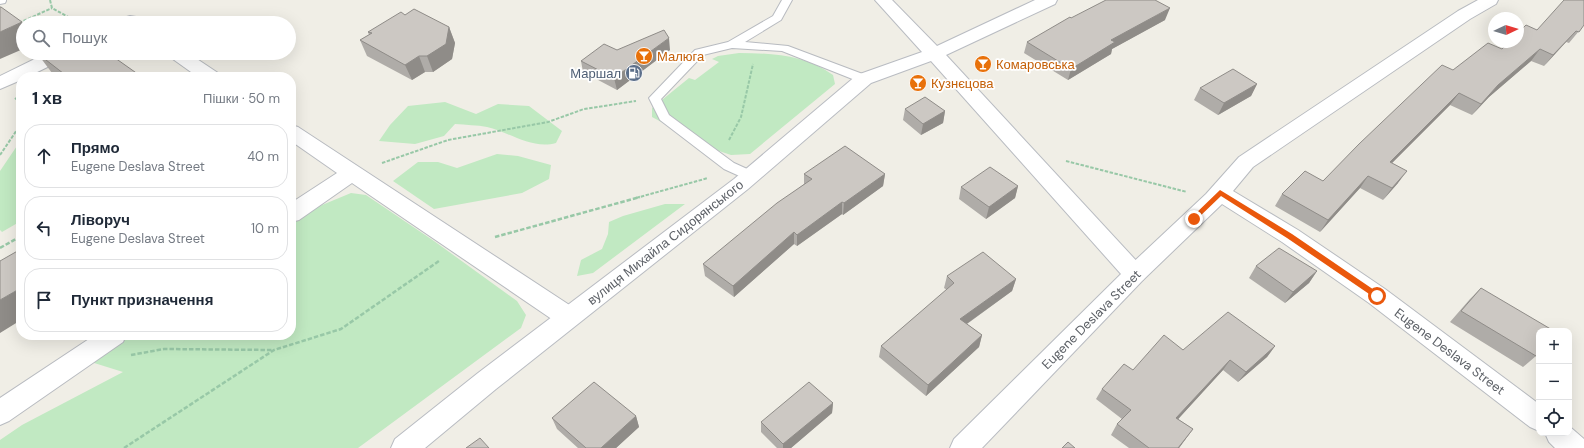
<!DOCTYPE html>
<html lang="uk">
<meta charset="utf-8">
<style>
:root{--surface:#fff;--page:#f6f6f7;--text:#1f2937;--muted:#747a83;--line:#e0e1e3}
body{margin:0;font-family:"DM Sans",sans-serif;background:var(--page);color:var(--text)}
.controls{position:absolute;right:12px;bottom:12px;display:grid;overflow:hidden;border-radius:8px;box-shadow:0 4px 16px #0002}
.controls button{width:36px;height:36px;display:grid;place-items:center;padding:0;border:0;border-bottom:1px solid var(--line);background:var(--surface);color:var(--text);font:20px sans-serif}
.compass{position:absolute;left:1488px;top:12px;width:36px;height:36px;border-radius:50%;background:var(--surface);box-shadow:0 4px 16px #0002;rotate:86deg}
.stop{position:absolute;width:12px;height:12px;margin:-9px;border:3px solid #ea580c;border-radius:50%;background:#fff}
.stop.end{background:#ea580c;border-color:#fff;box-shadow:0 1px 4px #0008}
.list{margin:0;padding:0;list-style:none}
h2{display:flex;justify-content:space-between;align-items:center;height:52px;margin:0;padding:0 16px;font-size:17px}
h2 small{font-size:13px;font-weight:400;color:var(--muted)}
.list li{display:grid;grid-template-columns:26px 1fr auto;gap:12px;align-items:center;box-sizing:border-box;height:64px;margin:0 8px 8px;padding:0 8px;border:1px solid var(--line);border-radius:16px}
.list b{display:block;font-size:15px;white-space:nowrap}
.list p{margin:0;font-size:13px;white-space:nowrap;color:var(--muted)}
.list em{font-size:13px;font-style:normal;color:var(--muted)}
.icon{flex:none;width:22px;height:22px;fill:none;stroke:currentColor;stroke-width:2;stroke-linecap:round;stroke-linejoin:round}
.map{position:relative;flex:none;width:1584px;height:448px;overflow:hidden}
.search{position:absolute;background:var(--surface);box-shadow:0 4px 16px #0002;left:16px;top:16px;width:280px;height:44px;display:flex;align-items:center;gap:10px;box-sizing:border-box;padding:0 14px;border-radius:22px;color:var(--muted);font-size:15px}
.panel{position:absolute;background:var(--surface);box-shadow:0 4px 16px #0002;left:16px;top:72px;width:280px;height:268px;border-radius:16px}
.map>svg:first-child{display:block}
.green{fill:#c1e9c2}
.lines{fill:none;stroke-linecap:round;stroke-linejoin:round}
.lane-casing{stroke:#b8bbc0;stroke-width:2}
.street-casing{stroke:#b8bbc0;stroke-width:2}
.secondary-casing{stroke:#b9bcc2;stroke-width:2}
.path-far1{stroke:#98c8a7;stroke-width:2;stroke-dasharray:3.5 1.5;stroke-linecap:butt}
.path{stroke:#98c8a7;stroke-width:2.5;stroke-dasharray:4.5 2;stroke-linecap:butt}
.lane{fill:#fff;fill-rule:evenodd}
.street{fill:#fff;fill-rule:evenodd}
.secondary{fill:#fff;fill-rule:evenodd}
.wall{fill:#afaca8}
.shaded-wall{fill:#8f8c88}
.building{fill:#ccc8c3;stroke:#8f8c88}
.route{fill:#ea580c}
.labels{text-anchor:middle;stroke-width:3.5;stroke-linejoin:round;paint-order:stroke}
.food-label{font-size:13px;fill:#c56008;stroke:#fff;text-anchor:start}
.service-label{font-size:13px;fill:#4e5e75;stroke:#fff;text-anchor:end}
.street-label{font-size:13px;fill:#5d6167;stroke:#fff}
</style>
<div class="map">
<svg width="1584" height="448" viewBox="0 0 1584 448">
<rect width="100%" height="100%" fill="#f0eee6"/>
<!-- green -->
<path class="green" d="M 739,53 C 772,53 806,55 833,75 L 835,84 L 750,154 L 731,155 L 710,148 L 652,117 L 652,108 L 689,78 L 695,80 L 719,62 L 712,59 L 718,56 Z
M 445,102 L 476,114 L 498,104 L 529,106 L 562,131 L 556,143 C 532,150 509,132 487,127 C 477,125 466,125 455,124 L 444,136 L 415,144 L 379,141 L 390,125 L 408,106 Z
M 21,140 L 21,221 L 2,232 L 0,230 L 0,171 Z
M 497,154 L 518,156 L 551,165 L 549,179 L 522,193 L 434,209 L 393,181 L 418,162 L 438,162 L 457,168 Z
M 351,193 L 366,195 L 434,241 L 517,301 L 526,315 L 521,328 L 358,448 L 0,448 L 0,440 L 22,425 L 123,372 L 91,362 L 131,335 L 291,335 L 291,224 L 310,210 Z
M 665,204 L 685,204 L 593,273 L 577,276 L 581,260 L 602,249 L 608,234 L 609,222 L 623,216 Z"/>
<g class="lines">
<!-- lane casing -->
<g class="lane-casing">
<path id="lane" d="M 0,0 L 6,0 L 6,1 L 5,3 L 0,4 Z
M 782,0 L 792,0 L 781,20 L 745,42 L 788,46 L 868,76 L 870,79 L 868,82 L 860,82 L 782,51 L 732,48 L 703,55 L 661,99 L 669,115 L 734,163 L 756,173 L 758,176 L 756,179 L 751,181 L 746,179 L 724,169 L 660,120 L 649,98 L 695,50 L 728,42 L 773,16 Z"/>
</g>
<!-- street casing -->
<g class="street-casing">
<path id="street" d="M 1478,0 L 1498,0 L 1496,4 L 1470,19 L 1253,167 L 1233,191 L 1298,230 L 1385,289 L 1539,404 L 1539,431 L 1530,427 L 1369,303 L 1282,242 L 1222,204 L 1143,280 L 1135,283 L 1127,280 L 1123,274 L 1127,268 L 1206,194 L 1239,157 L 1458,11 Z
M 130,16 L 136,17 L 142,23 L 117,23 L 120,19 Z
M 47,53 L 71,53 L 68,57 L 27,77 L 21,77 L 21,80 L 0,89 L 0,76 Z
M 167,53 L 188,53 L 218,73 L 220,77 L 198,77 L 170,57 Z
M 291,125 L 298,127 L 577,310 L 580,317 L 577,324 L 568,327 L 559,324 L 352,183 L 299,220 L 291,222 L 291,203 L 337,173 L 291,141 Z
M 95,335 L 126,335 L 123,342 L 9,421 L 0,425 L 0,398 Z
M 1569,426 L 1584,439 L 1584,448 L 1555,448 L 1549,442 L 1545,433 L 1569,433 Z"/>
</g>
<!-- secondary casing -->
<g class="secondary-casing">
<path id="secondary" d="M 875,0 L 892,0 L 937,46 L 1035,0 L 1057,0 L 1055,4 L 946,55 L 1143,268 L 1147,274 L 1143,280 L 982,448 L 950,448 L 954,439 L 1121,274 L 931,61 L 871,83 L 748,189 L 496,389 L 425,448 L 391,448 L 395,439 L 478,373 L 734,179 L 857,75 L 922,52 Z"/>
</g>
<!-- path-far1 -->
<path class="path-far1" d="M 50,0 L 52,8 L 79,23
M 19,23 L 52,8
M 15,98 L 21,103
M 729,140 L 741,117 L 753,64
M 0,155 L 21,124
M 1066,161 L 1187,192
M 382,163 L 448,140 L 548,122 L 584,109 L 636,101
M 636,198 L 708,178"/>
<!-- path -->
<path class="path" d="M 495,237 L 640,197
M 0,248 L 21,236
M 131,355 L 164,349 L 273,350
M 124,448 L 274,350 L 341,329 L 439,261"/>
<!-- lane -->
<use href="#lane" class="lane"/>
<!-- street -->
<use href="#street" class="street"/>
<!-- secondary -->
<use href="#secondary" class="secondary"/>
</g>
<!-- wall -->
<path class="wall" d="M 405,15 L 449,27 L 455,43 L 452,59 L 433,72 L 425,72 L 412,80 L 367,56 L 360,40 L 369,35 L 368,32 Z
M 1071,18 L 1165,20 L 1112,49 L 1111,54 L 1068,80 L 1024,53 L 1027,42 Z
M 1584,25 L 1569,43 L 1566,42 L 1544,66 L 1531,61 L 1489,97 L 1472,115 L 1450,105 L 1392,163 L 1398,183 L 1383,200 L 1360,188 L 1320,232 L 1275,206 L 1282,194 L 1323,181 L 1453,70 L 1502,49 L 1537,30 Z
M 617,50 L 670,50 L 617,90 L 583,72 L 581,61 Z
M 37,53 L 142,77 L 58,77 L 52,73 Z
M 1257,84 L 1251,96 L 1218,115 L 1194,100 L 1200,88 Z
M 905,109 L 945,111 L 943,123 L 921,135 L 903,120 Z
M 804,174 L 885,174 L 883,186 L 843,215 L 842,214 L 797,246 L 794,244 L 734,297 L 705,276 L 703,264 L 804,184 Z
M 1018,186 L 1015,198 L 986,219 L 959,199 L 961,187 Z
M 1256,266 L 1317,271 L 1309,283 L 1285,303 L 1249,278 Z
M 947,276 L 1016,279 L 1012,291 L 967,324 L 982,335 L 979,347 L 926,396 L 879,357 L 881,346 L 947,290 L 944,288 Z
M 1481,288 L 1536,356 L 1523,367 L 1450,322 L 1470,299 Z
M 1275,346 L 1267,357 L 1238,382 L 1223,370 L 1178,419 L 1193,429 L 1179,448 L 1129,448 L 1111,435 L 1117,424 L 1122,419 L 1096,399 L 1102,389 L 1183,350 Z
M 833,403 L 832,413 L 791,448 L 777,448 L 761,432 L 761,422 Z
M 636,416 L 639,427 L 616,448 L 578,448 L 557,429 L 552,418 Z"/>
<!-- shaded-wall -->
<path class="shaded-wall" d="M 1170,8 L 1165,20 L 1112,49 L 1111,54 L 1068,80 L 1071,69 L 1111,40 Z
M 22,22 L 23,23 L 23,49 L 0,59 L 0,32 Z
M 449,27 L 455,43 L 452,59 L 433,72 L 427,56 Z
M 1576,31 L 1566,42 L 1544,66 L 1553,55 Z
M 669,38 L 670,50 L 617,90 L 614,78 Z
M 1540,49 L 1531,61 L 1489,97 L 1472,115 L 1481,104 L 1498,85 Z
M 419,56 L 425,72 L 412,80 L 405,65 Z
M 1257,84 L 1251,96 L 1218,115 L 1224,103 Z
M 1459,93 L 1450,105 L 1381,174 L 1390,162 Z
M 945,111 L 943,123 L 921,135 L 923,124 Z
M 1407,171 L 1398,183 L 1383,200 L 1392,188 Z
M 885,174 L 883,186 L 843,215 L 844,203 Z
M 1368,176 L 1360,188 L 1320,232 L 1328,220 Z
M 1018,186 L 1015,198 L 986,219 L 989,207 Z
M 842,202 L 842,214 L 797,246 L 797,235 Z
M 794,232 L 794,244 L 734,297 L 733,286 Z
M 1317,271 L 1309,283 L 1285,303 L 1293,292 Z
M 1016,279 L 1012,291 L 958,330 L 960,319 Z
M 21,288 L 21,320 L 0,333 L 0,300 Z
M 982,335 L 979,347 L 926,396 L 928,385 Z
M 1275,346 L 1267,357 L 1238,382 L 1246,372 Z
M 1230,360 L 1223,370 L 1170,428 L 1176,418 Z
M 833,403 L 832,413 L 791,448 L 783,448 L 783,444 Z
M 636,416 L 639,427 L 616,448 L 601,448 Z
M 1193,429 L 1179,448 L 1178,448 Z"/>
<!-- building -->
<path class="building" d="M 1106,0 L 1155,0 L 1170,8 L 1111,40 L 1115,42 L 1071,69 L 1027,42 L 1070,17 L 1071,18 Z
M 1564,0 L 1584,0 L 1584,25 L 1579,32 L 1576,31 L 1553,55 L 1540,49 L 1498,85 L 1481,104 L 1459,93 L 1390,162 L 1407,171 L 1392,188 L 1368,176 L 1328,220 L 1282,194 L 1305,171 L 1323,181 L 1359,144 L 1442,65 L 1453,70 L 1488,43 L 1502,49 L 1509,42 L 1518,42 L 1518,33 L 1526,25 L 1537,30 Z
M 0,7 L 1,7 L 22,22 L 0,32 Z
M 414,9 L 449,27 L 446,44 L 427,56 L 419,56 L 405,65 L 360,40 L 372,33 L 368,32 L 401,12 L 405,15 Z
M 664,30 L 669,38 L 614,78 L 581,61 L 604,44 L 617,50 Z
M 37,53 L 108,53 L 142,77 L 68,77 Z
M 1233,69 L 1257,84 L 1224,103 L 1200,88 Z
M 925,97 L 945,111 L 923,124 L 905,109 Z
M 845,146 L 885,174 L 844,203 L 842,202 L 797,235 L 794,232 L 733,286 L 703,264 L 777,203 L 812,179 L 804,174 Z
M 990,167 L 1018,186 L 989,207 L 961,187 Z
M 1279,248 L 1317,271 L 1293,292 L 1256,266 Z
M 21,249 L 21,288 L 0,300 L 0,261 Z
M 983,252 L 1016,279 L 960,319 L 982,335 L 928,385 L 881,346 L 954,283 L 947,276 Z
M 1481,288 L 1554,331 L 1539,331 L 1539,351 L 1536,356 L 1461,311 Z
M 1228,312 L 1275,346 L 1246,372 L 1230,360 L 1176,418 L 1193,429 L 1178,448 L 1149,448 L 1117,424 L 1131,410 L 1102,389 L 1124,364 L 1133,370 L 1164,335 L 1183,350 Z
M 594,382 L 636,416 L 601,448 L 586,448 L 552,418 Z
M 809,382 L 833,403 L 783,444 L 761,422 Z
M 480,438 L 489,448 L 466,448 Z
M 1068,442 L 1075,448 L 1062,448 Z"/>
<!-- route -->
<path class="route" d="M 1220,190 L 1292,234 L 1380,294 L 1380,298 L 1375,298 L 1287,238 L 1221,196 L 1196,220 L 1192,220 L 1192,217 Z"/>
<!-- icons -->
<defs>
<g id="bar-disc" transform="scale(0.9)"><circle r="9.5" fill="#e8710a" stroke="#fff"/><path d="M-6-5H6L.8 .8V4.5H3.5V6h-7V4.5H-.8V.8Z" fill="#fff"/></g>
<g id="fuel-disc" transform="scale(0.9)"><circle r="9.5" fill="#5c6f8a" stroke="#fff"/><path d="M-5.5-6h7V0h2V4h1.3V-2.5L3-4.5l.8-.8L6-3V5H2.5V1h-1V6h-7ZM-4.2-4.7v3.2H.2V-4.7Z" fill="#fff"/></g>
</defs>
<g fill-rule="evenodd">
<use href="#bar-disc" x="644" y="56"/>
<use href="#bar-disc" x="983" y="64"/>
<use href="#fuel-disc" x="634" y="73"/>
<use href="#bar-disc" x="918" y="83"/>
</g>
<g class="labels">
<!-- food labels -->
<g class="food-label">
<text x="657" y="61">Малюга</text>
<text x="996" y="69">Комаровська</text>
<text x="931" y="88">Кузнєцова</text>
</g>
<!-- service labels -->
<g class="service-label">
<text x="621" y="78">Маршал</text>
</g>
<!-- street labels -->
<g class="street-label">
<text transform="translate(665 242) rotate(-38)" y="5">вулиця Михайла Сидорянського</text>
<text transform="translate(1091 319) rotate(-45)" y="5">Eugene Deslava Street</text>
<text transform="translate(1450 351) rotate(37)" y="5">Eugene Deslava Street</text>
</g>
</g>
</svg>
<div class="controls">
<button>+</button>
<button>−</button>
<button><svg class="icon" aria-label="locate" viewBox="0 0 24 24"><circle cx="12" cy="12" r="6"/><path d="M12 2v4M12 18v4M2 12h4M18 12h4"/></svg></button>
</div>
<svg class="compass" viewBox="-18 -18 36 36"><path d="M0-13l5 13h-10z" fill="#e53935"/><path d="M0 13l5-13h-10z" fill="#747a83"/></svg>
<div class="stop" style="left:1377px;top:296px"></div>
<div class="stop end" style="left:1194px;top:219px"></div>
<div class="search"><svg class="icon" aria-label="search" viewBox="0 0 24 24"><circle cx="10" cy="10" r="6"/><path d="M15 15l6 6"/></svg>Пошук</div>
<section class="panel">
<h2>1 хв<small>Пішки · 50 m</small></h2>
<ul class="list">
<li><svg class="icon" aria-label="ahead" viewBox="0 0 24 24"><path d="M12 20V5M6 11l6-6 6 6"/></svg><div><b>Прямо</b><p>Eugene Deslava Street</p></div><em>40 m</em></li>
<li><svg class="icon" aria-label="left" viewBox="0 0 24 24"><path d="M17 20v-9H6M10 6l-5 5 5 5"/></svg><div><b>Ліворуч</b><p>Eugene Deslava Street</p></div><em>10 m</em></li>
<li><svg class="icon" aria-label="arrive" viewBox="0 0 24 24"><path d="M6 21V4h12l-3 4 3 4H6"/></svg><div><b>Пункт призначення</b></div></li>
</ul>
</section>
</div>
